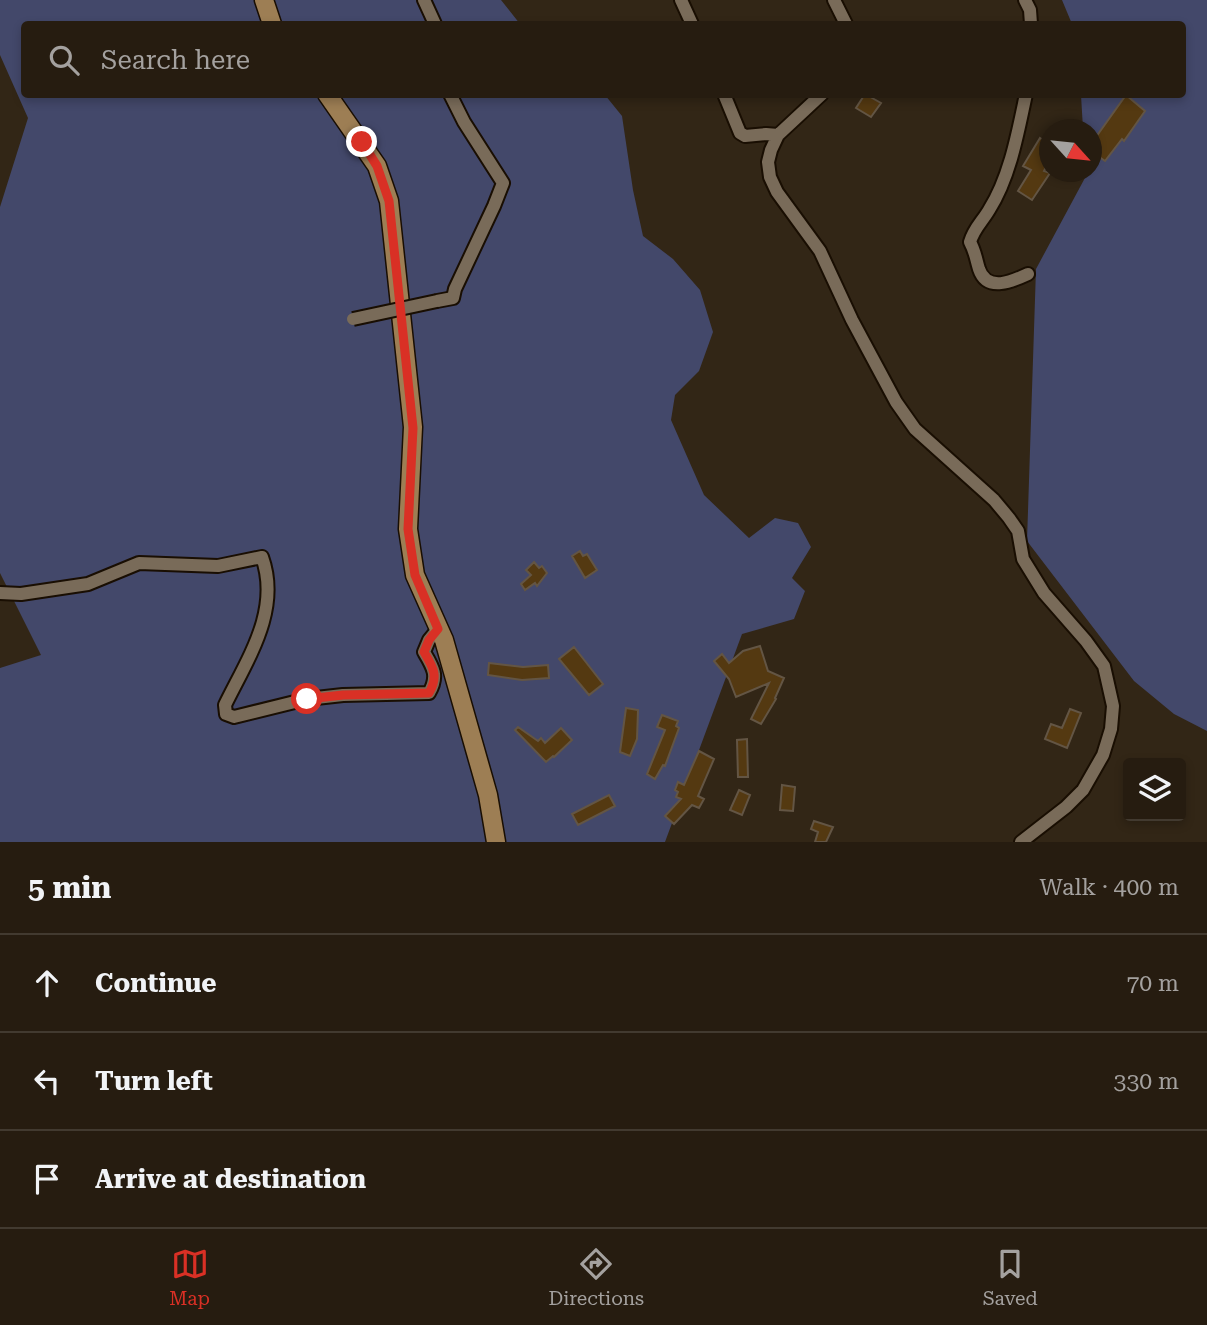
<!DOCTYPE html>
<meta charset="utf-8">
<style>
:root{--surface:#261c10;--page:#32291e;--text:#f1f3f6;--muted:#a4a19f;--line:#423a30;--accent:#d93025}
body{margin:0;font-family:"Roboto Serif",serif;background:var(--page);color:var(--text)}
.controls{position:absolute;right:21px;bottom:21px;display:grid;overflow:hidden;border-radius:7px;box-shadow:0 4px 10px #0003}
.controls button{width:63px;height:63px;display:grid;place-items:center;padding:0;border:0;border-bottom:2px solid var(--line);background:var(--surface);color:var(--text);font:35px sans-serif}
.compass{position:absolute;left:1039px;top:119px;width:63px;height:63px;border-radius:50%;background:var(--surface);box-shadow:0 4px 10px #0003;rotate:117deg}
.stop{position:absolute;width:21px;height:21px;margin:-16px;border:5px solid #d93025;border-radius:50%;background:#fff}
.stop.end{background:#d93025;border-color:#fff;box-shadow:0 2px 7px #0008}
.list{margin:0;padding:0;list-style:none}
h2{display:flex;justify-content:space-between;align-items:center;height:91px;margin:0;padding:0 28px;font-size:30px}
h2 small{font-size:23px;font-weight:400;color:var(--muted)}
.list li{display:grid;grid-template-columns:46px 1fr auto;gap:21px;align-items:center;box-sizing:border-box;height:98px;padding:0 28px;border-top:2px solid var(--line)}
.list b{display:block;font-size:26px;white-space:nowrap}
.list em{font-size:23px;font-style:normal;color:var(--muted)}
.icon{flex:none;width:38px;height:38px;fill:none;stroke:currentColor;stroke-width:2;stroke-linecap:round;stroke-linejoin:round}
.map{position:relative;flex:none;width:1207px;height:842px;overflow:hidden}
.search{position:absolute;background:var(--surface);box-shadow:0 4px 10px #0003;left:21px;right:21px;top:21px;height:77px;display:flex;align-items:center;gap:18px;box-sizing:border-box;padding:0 24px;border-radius:7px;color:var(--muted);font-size:26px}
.sheet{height:385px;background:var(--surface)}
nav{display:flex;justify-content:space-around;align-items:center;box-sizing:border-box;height:98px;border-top:2px solid var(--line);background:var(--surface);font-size:19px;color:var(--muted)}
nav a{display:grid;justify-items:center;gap:4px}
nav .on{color:var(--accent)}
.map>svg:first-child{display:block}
.green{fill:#43486a}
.building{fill:#543911;stroke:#635544;stroke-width:2}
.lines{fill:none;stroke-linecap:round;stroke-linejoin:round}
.street-casing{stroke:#190e02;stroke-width:16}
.secondary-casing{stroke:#190e02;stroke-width:21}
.street{stroke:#796b59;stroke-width:12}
.secondary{stroke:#9d7e54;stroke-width:18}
.street-bridge-casing{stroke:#190e02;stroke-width:16;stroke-linecap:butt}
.street-bridge{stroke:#796b59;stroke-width:12}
.route{stroke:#d93025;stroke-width:9}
</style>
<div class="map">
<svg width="1207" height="842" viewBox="0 0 1207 842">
<rect width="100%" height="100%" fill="#322616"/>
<!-- green -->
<path class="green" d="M 0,0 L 501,0 L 520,24 L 24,24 L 24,94 L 605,95 L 622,116 L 633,190 L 643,236 L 673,259 L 700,290 L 713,332 L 699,371 L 675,395 L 671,420 L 704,495 L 749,538 L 775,518 L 798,523 L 811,547 L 792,578 L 805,591 L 794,619 L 742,634 L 665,842 L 0,842 L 0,668 L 41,655 L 0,573 L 0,207 L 28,118 L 0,55 Z
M 1062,0 L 1207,0 L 1207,731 L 1174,714 L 1134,681 L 1027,541 L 1036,269 L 1086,176 L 1086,172 L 1092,172 L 1092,130 L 1083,129 L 1081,95 L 1182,94 L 1182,24 L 1072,24 Z"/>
<!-- building -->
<path class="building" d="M 865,94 L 881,103 L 871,117 L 856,108 Z
M 1126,95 L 1145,111 L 1124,141 L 1122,139 L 1105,161 L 1091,151 L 1091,144 Z
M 1040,138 L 1049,144 L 1049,162 L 1044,171 L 1050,173 L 1032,200 L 1018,191 L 1031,170 L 1023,166 Z
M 580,551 L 583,556 L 587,554 L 597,570 L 585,578 L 572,556 Z
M 534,562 L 539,568 L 542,566 L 547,573 L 537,586 L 535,583 L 525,590 L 521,584 L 531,575 L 526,570 Z
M 760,646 L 768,671 L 784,678 L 775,698 L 776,699 L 761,724 L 751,719 L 769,683 L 736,697 L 729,679 L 714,661 L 722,654 L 729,663 L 743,651 Z
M 574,647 L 603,684 L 589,695 L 559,659 Z
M 489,663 L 523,667 L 548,665 L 549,678 L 522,680 L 488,675 Z
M 626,708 L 638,710 L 637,739 L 630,756 L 620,752 Z
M 1070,709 L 1081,713 L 1067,748 L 1045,739 L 1051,724 L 1062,728 Z
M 662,715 L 678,721 L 676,726 L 679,728 L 665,766 L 663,765 L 655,779 L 647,774 L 665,730 L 657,727 Z
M 518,727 L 538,741 L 541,738 L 545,743 L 561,728 L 572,740 L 554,757 L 553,756 L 546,762 L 515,730 Z
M 747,739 L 748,777 L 738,777 L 737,740 Z
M 699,751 L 714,759 L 698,796 L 704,799 L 699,808 L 692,805 L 674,824 L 665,816 L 681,799 L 676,797 L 678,792 L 675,790 L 678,782 L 684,785 Z
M 782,785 L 795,787 L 793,811 L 780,810 Z
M 739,790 L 750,795 L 742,815 L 730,810 Z
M 609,795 L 615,806 L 578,825 L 572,814 Z
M 814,821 L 833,827 L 826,842 L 815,842 L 818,832 L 811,829 Z"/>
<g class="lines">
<!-- street casing -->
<g class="street-casing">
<path id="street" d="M 424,0 L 435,24
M 681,0 L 692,24
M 834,0 L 846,24
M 1025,0 L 1030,10 L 1031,24
M 724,94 L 740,133 L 745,136 L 766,134 L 778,135
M 822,94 L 778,135 L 771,150 L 768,162 L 770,177 L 777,192 L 820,251 L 852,320 L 896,402 L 915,429 L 994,500 L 1009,518 L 1018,531 L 1023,559 L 1044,593 L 1086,641 L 1104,666 L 1113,706 L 1111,729 L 1103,755 L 1083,790 L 1066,807 L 1021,842
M 1026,94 C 1018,132 1010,177 989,210 C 982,222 974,228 970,242 C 975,251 976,259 979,269 C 987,293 1013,281 1028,274
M 437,301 L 453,298 L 455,289 L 494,206 L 503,183 L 464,122 L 450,94
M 0,593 L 21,594 L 88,584 L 139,563 L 218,566 L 262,557 C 281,610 248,658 225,705 L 226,714 L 234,717 L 307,699 L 343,695 L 429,693 C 439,676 433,667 424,652 L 429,640 L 438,629"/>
</g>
<!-- secondary casing -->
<g class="secondary-casing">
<path id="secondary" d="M 264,0 L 272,24
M 327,94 L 377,166 L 389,201 L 413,427 L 408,529 L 415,575 L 444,640 L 488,795 L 496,842"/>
</g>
<!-- street -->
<use href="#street" class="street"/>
<!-- secondary -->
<use href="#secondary" class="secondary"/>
<!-- street-bridge casing -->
<g class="street-bridge-casing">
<path id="street-bridge" d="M 353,319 L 437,301"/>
</g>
<!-- street-bridge -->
<use href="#street-bridge" class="street-bridge"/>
</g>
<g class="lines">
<!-- route -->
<path class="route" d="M 307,699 L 343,695 L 429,693 C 439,676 433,667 424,652 L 429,640 L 438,629 L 415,575 L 408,529 L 413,428 L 389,201 L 377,166 L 362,142"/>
</g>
</svg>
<div class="controls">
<button><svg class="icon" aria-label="layers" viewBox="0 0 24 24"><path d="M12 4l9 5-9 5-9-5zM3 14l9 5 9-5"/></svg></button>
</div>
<svg class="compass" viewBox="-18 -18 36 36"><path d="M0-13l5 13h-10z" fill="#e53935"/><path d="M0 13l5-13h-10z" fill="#a4a19f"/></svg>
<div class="stop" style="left:307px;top:699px"></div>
<div class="stop end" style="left:362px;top:142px"></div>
<div class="search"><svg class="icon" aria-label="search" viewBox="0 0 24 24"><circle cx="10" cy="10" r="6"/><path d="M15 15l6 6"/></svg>Search here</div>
</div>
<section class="sheet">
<h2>5 min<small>Walk · 400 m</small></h2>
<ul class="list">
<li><svg class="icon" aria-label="ahead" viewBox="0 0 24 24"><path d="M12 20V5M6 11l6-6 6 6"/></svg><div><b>Continue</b></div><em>70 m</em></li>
<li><svg class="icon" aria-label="left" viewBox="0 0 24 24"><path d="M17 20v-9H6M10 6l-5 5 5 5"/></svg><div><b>Turn left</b></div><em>330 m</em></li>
<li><svg class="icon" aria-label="arrive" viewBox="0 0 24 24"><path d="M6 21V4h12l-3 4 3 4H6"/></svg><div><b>Arrive at destination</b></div></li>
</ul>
</section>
<nav>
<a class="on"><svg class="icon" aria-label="map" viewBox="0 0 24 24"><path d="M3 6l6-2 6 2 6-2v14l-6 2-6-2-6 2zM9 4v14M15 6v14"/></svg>Map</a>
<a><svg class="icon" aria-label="directions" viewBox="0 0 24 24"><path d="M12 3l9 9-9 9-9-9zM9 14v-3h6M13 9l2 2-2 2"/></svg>Directions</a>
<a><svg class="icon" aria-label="saved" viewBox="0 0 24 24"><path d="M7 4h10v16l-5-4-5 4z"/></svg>Saved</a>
</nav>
